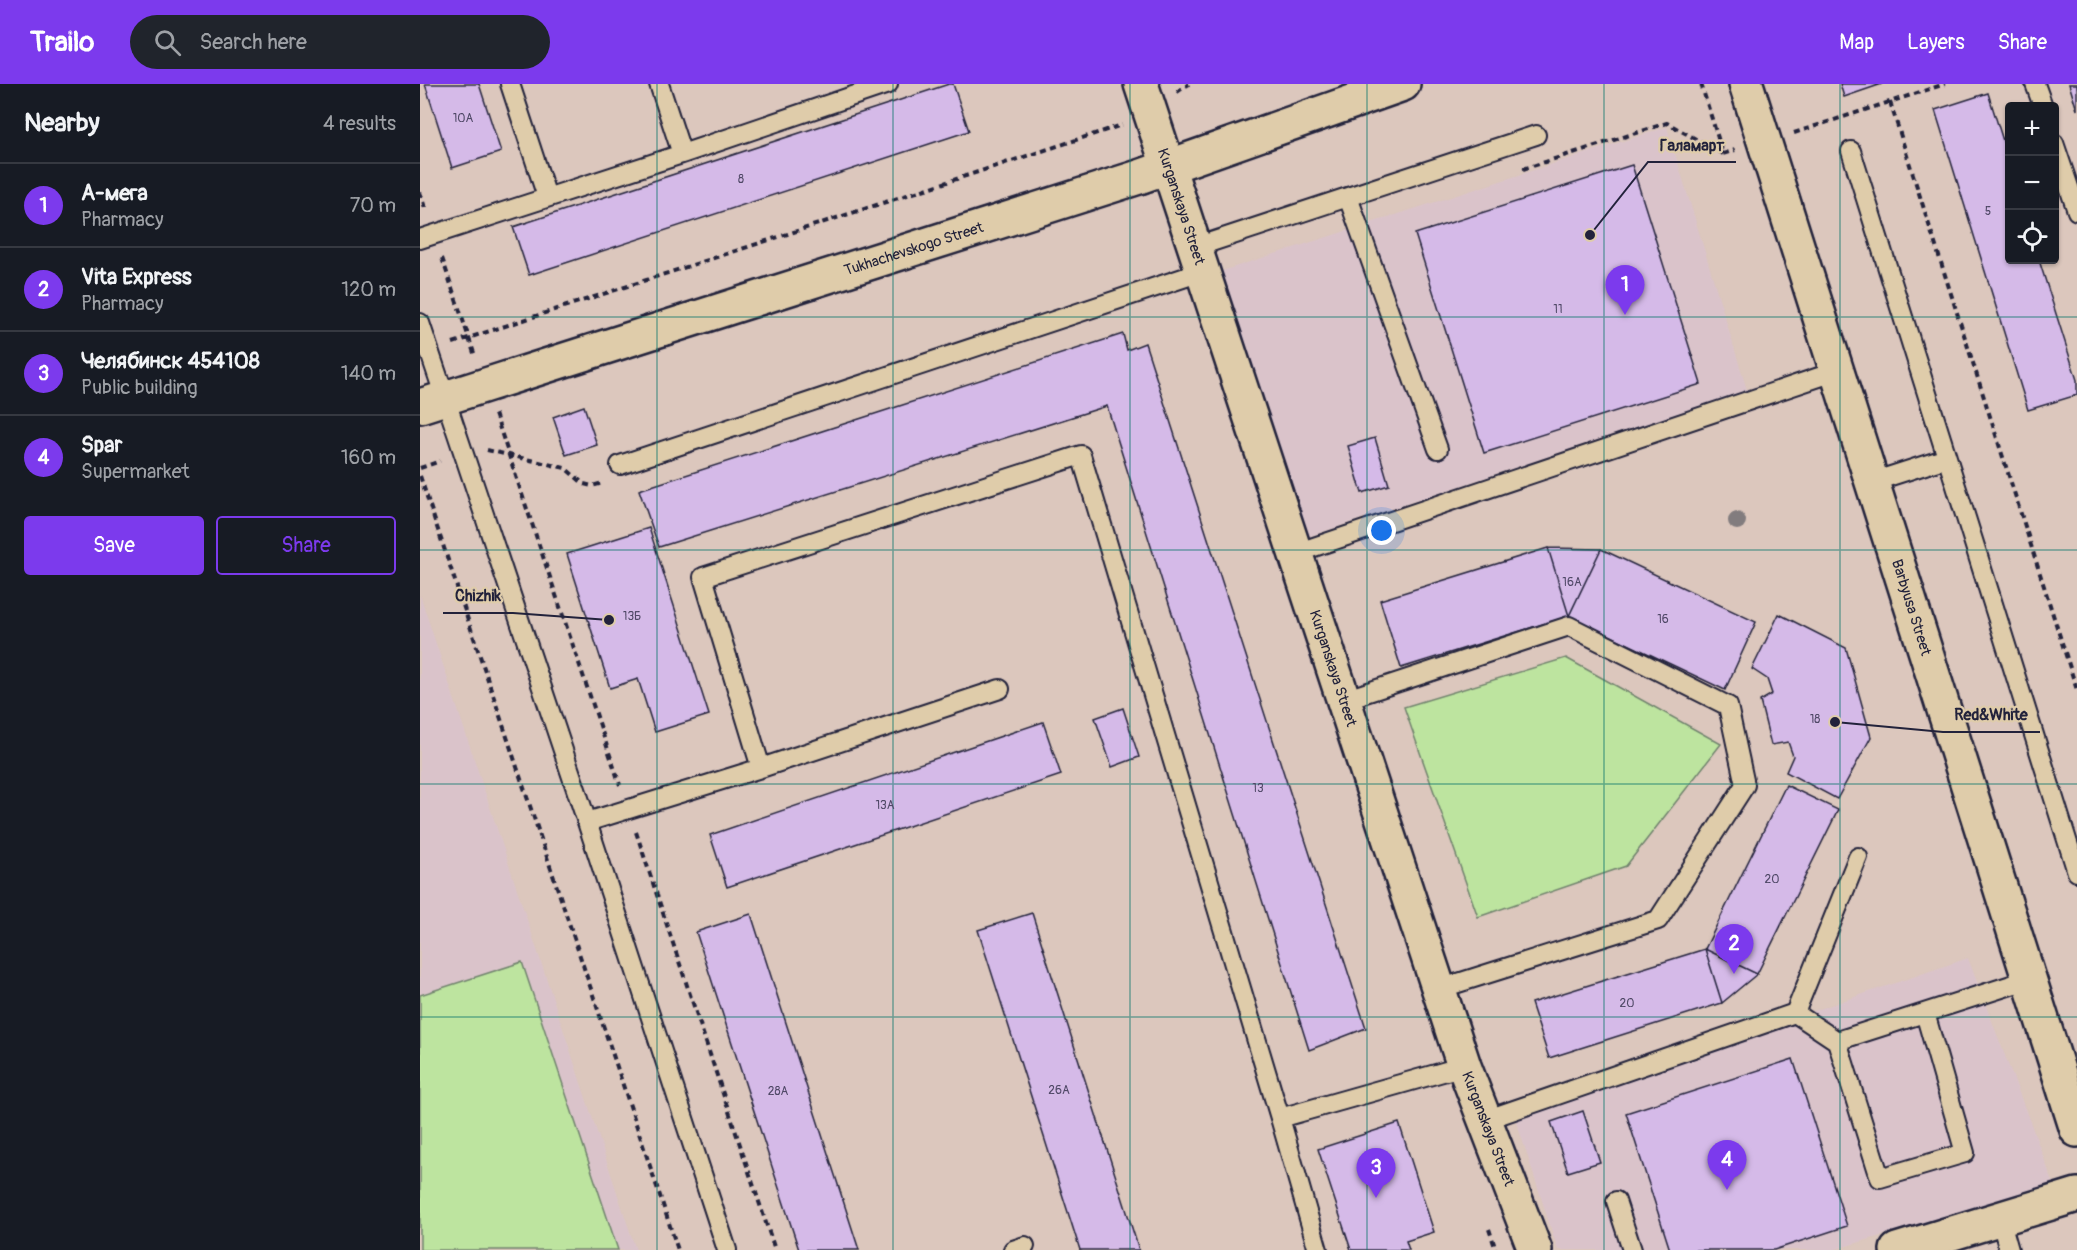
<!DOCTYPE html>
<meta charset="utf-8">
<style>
:root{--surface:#171b24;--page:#20242c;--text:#f1f3f6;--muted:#9ea1a6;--line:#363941;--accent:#7c3aed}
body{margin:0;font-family:Pangolin,sans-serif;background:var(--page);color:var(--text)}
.controls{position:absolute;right:18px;top:18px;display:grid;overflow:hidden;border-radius:6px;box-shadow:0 2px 4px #0004}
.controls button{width:54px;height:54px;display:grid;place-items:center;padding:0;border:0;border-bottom:2px solid var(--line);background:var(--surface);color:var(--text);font:30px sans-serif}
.you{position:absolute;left:962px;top:447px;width:21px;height:21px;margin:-15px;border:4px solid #fff;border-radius:50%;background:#1a73e8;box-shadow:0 0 0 9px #1a73e833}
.badge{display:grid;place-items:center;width:39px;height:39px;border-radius:50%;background:var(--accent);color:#fff;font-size:20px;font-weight:700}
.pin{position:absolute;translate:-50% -50px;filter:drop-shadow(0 2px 3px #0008)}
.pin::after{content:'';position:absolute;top:32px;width:21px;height:18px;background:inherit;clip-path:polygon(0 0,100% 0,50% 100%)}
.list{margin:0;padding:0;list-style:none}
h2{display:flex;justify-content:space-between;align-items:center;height:78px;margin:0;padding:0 24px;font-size:26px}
h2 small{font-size:20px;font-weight:400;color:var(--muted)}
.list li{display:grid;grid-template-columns:39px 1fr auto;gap:18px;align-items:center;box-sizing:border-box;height:84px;padding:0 24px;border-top:2px solid var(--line)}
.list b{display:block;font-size:22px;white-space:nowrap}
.list p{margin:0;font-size:20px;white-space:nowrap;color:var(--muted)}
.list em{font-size:20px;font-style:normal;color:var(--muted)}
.actions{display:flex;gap:12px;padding:18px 24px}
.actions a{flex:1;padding:14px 0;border:2px solid var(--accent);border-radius:6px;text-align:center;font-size:21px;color:var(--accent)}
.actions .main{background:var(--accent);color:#fff}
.icon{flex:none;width:33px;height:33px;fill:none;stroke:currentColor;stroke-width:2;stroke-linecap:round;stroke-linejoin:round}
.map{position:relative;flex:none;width:1657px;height:1166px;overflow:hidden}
header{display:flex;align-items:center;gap:36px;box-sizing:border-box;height:84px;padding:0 30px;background:var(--accent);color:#fff}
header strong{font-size:28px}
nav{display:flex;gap:33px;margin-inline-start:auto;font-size:21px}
.search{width:420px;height:54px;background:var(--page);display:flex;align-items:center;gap:15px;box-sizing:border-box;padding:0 21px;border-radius:33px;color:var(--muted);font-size:22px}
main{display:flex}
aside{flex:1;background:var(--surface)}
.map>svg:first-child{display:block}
.built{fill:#dac3ca}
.green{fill:#bde49f;stroke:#70836d;stroke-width:1.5}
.building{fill:#d5bae8;stroke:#22223b;stroke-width:1.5}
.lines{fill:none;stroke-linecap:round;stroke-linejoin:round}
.lane-casing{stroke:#22223b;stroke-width:22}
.street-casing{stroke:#22223b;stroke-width:38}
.secondary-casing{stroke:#22223b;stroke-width:38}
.path{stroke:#22223b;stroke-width:4;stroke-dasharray:6 4.5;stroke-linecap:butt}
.lane{stroke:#dfccaa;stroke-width:18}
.street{stroke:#dfccaa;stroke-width:33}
.secondary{stroke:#dfccaa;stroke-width:33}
.tree{fill:#827c7e}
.grid{fill:none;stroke:#0f766e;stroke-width:1.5;stroke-opacity:0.55}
.labels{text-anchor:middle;stroke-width:4.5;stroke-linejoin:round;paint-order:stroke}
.number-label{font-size:12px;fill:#4f4866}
.street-label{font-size:15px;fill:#22223b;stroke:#dfccaa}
.leader{fill:none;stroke:#22223b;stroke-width:2}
.callout-dot{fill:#22223b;stroke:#dfccaa;stroke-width:2}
.callout-label{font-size:16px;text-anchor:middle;font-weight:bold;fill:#22223b;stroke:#dfccaa;stroke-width:4.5;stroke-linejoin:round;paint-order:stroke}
</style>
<header>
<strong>Trailo</strong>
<div class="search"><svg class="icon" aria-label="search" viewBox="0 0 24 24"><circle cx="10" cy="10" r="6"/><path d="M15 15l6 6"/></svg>Search here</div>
<nav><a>Map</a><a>Layers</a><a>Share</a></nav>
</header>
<main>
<aside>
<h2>Nearby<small>4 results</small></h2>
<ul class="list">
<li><span class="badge">1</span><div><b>А-мега</b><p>Pharmacy</p></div><em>70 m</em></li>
<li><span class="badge">2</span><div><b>Vita Express</b><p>Pharmacy</p></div><em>120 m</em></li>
<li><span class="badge">3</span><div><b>Челябинск 454108</b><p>Public building</p></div><em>140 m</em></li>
<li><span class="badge">4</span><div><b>Spar</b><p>Supermarket</p></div><em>160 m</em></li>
</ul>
<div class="actions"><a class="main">Save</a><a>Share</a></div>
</aside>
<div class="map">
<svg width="1657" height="1166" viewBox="0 0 1657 1166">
<rect width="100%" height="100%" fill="#dcc7bd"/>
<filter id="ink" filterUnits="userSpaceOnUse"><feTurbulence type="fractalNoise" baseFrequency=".0167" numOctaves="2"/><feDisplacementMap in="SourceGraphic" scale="12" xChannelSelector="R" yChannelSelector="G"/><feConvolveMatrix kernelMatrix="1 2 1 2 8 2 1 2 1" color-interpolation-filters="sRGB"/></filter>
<g filter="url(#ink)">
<!-- built -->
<path class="built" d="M 1247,43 L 1327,306 L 884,454 L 796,189 Z
M 0,511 L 216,1166 L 0,1166 Z
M 1548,874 L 1634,1101 L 1413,1166 L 1138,1166 L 1094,1030 Z"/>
<!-- green -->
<path class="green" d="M 1146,574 L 1301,660 L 1206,782 L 1058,833 L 984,623 Z
M 102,878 L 198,1166 L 0,1166 L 0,911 Z"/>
<!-- building -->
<path class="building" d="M 5,0 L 59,0 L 81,68 L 32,84 Z
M 529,0 L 533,0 L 549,47 L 109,191 L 93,143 Z
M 1420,0 L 1462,0 L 1424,13 Z
M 1649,0 L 1657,0 L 1657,26 Z
M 1568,9 L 1590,79 L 1590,176 L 1619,176 L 1657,296 L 1657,311 L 1608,326 L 1515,26 Z
M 1212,81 L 1281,300 L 1064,369 L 995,150 Z
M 703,250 L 707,266 L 725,259 L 946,944 L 889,966 L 687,322 L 239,463 L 219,406 Z
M 164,322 L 177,361 L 146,371 L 133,333 Z
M 955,354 L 969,401 L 942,409 L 928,362 Z
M 229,444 L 289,631 L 235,648 L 218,595 L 190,604 L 147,470 Z
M 1128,464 L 1149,532 L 981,584 L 960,516 Z
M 1128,464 L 1181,465 L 1149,532 Z
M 1181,465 L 1336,538 L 1305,606 L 1149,532 Z
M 1359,530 L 1426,564 L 1451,653 L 1417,715 L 1366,688 L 1373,672 L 1368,658 L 1351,661 L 1340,617 L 1352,610 L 1347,595 L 1332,585 Z
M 703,624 L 719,673 L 692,683 L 675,634 Z
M 623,638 L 641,691 L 307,803 L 290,751 Z
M 1366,701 L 1418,726 L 1337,890 L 1285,865 Z
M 612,829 L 719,1166 L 660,1166 L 558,846 Z
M 331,830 L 439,1166 L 379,1166 L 276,848 Z
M 1285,865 L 1302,919 L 1129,974 L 1111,919 Z
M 1285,865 L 1337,890 L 1302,919 Z
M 1373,975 L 1427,1142 L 1354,1166 L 1250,1166 L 1206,1029 Z
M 1163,1027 L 1180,1078 L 1148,1088 L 1131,1038 Z
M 979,1039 L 1014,1148 L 986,1157 L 989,1166 L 931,1166 L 898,1065 Z"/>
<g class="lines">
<!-- lane casing -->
<g class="lane-casing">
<path id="lane" d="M 90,0 L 127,113
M 239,0 L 262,70
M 1615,0 L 1623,22
M 1634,59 L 1657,127
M 1431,67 L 1657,788
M 928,113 L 1018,365
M 0,155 L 262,70 L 468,0
M 776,163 L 1116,51
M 0,239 L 167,738 L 307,1166
M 200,381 L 784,187
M 1452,398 L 1527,374
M 876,469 L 1417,287
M 924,616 L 1149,542 L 1308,622 L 1325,701 L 1238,836 L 1019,905
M 341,684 L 580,605
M 167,738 L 341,684 L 283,493 L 661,371 L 860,1034
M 1375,929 L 1417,957 L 1610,895
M 1417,957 L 1460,1094 L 1545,1069 L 1505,929
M 1065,1036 L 1375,929 L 1438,773
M 1196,1117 L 1212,1166
M 1580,1134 L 1589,1166
M 593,1166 L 605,1162
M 898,1166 L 860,1034 L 1044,982"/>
</g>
<!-- street casing -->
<g class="street-casing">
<g id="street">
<path id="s1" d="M 721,0 L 1044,982 L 1115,1166"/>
<path id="s2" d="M 0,322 L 719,93 L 983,0"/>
<path d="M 1477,1166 L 1657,1111"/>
</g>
</g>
<!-- secondary casing -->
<g class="secondary-casing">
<g id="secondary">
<path id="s3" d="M 1326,0 L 1657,1046"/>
</g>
</g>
<!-- path -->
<path class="path" d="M 1281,0 L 1303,70 L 1315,66
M 757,8 L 769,0
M 1470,18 L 1657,606
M 1374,49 L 1525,0
M 1103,85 L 1247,39 L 1303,70
M 0,108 L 6,127
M 22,174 L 55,272
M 33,259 L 702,41
M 75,330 L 200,701
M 67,366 L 145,384 L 164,400 L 172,402 L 183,399
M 0,384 L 20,377
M 0,392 L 258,1166
M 216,748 L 355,1166
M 1069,1145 L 1076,1166"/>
<!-- lane -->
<use href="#lane" class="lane"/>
<!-- street -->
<use href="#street" class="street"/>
<!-- secondary -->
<use href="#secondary" class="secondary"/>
</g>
<!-- trees -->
<circle class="tree" cx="1317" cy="437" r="9"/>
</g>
<!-- grid -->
<path class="grid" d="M 237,0 L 237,1166M 473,0 L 473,1166M 710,0 L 710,1166M 947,0 L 947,1166M 1184,0 L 1184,1166M 1420,0 L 1420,1166M 0,233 L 1657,233M 0,466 L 1657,466M 0,700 L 1657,700M 0,933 L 1657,933"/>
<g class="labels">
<!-- number labels -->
<g class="number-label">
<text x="43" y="38">10А</text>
<text x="321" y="99">8</text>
<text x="1568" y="131">5</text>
<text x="1138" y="229">11</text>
<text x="1152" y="502">16А</text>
<text x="212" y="536">13Б</text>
<text x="1243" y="539">16</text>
<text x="1395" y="639">18</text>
<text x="838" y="708">13</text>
<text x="465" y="725">13А</text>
<text x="1352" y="799">20</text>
<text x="1207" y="923">20</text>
<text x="639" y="1010">26А</text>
<text x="358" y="1011">28А</text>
</g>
<!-- street labels -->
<g class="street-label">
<text dy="5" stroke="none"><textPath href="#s1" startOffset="129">Kurganskaya Street</textPath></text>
<text dy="5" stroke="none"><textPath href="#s2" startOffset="518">Tukhachevskogo Street</textPath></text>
<text dy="5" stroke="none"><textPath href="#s3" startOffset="549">Barbyusa Street</textPath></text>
<text dy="5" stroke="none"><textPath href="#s1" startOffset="615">Kurganskaya Street</textPath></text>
<text dy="5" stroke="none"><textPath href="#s1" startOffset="1101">Kurganskaya Street</textPath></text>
</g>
</g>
<!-- callouts -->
<path class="leader" d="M1170 151L1228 78H1316M189 536L93 529H23M1415 638L1523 648H1620"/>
<g class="callout-dot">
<circle cx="1170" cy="151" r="6"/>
<circle cx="189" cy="536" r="6"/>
<circle cx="1415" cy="638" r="6"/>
</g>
<g class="callout-label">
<text x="1272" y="67">Галамарт</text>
<text x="58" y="517">Chizhik</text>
<text x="1571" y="636">Red&amp;White</text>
</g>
</svg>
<div class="controls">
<button>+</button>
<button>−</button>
<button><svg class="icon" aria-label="locate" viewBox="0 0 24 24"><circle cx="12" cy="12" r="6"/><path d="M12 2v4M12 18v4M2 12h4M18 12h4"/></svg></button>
</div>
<div class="you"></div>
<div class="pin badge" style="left:1205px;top:231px">1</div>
<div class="pin badge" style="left:1314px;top:890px">2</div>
<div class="pin badge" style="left:956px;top:1114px">3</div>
<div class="pin badge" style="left:1307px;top:1106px">4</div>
</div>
</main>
